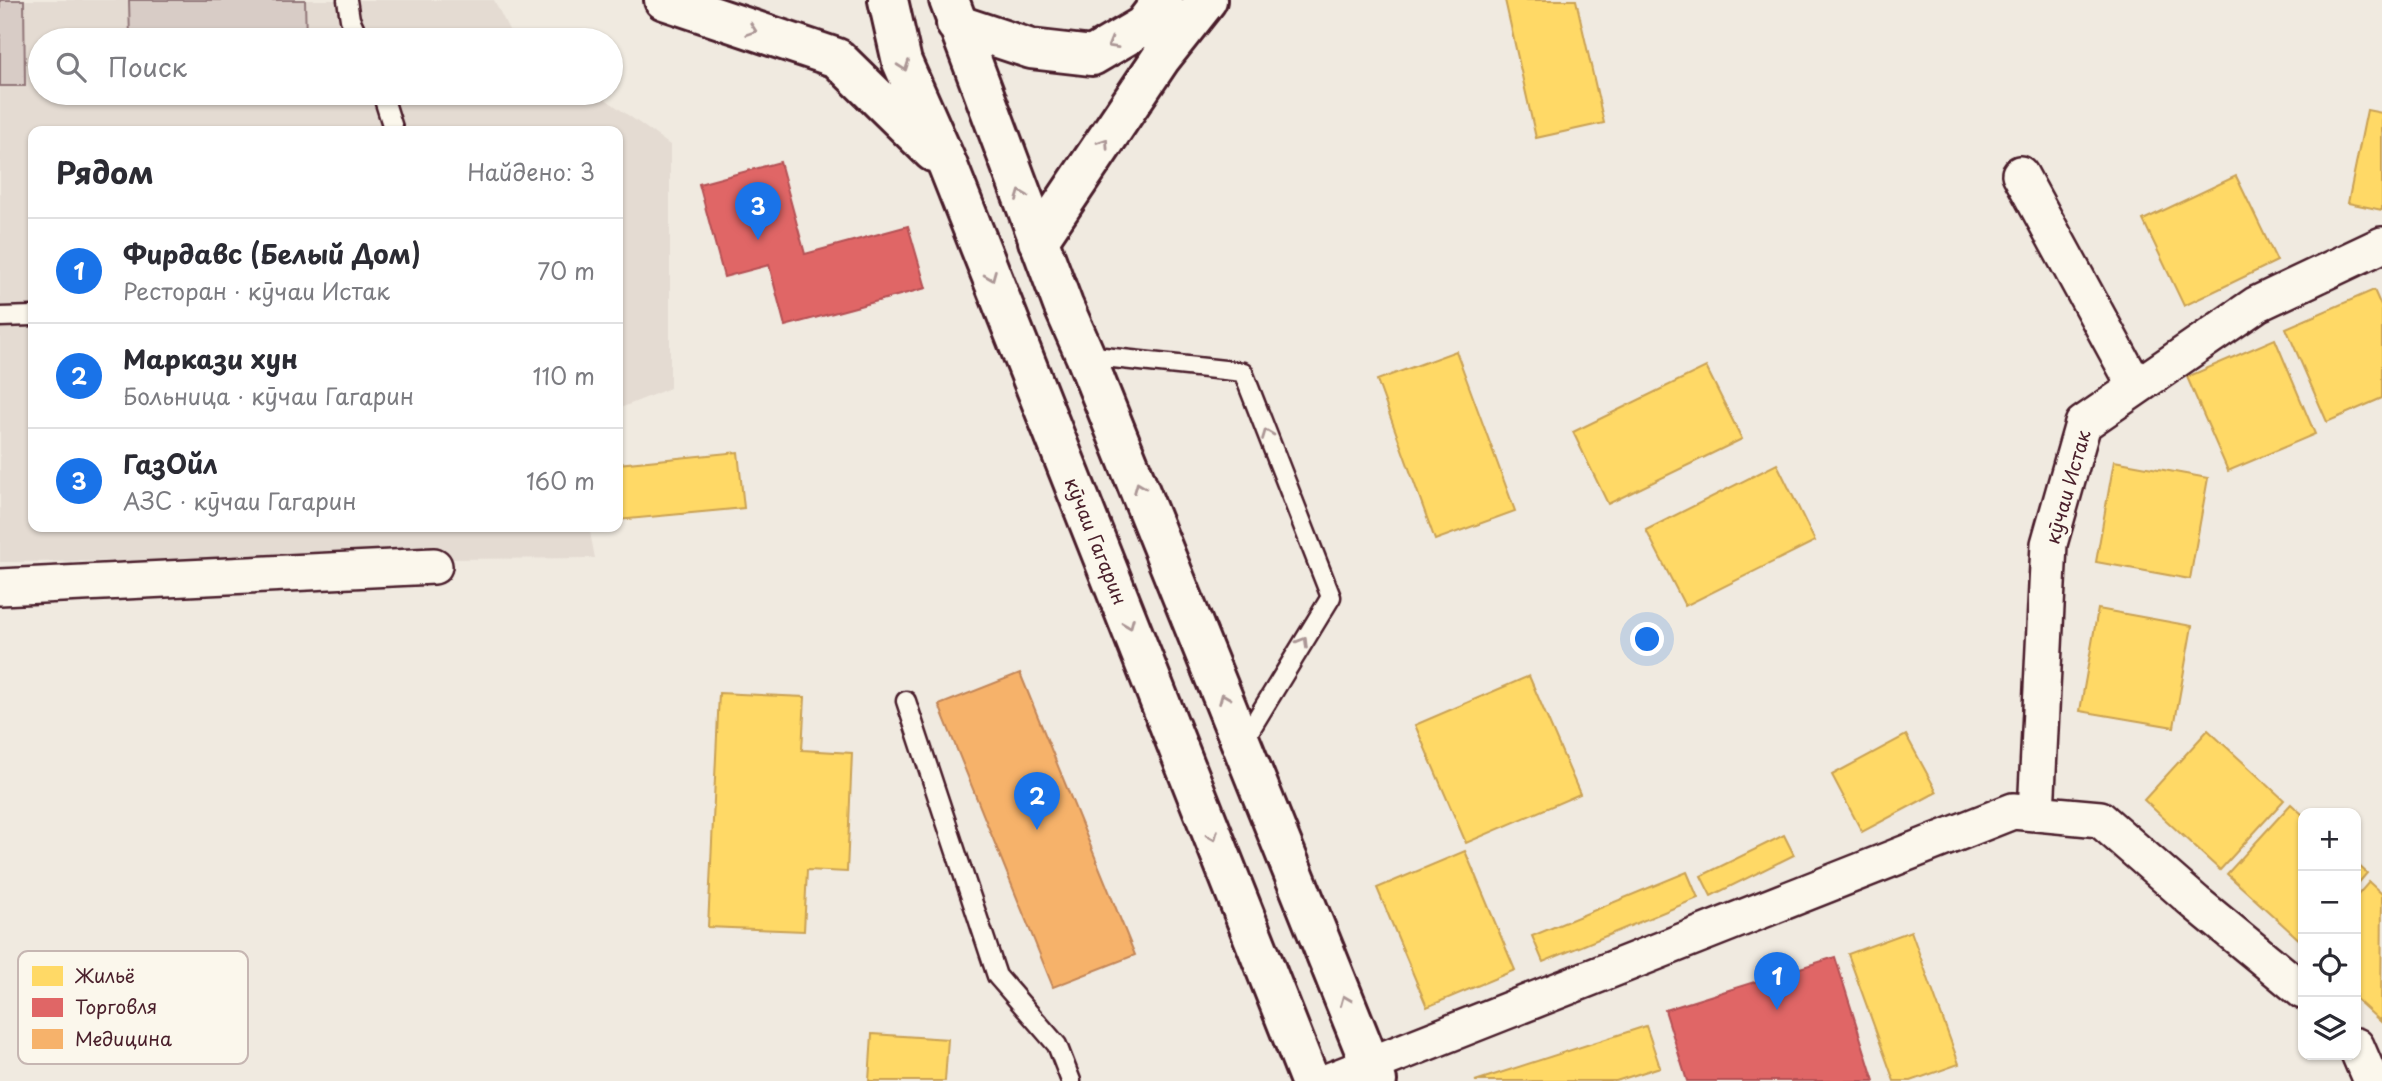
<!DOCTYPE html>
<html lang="ru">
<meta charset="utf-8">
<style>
:root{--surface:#fff;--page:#f2f2f3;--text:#2b2b33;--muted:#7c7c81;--line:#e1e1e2;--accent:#1a73e8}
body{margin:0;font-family:"Playpen Sans",sans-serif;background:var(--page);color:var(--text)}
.controls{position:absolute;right:21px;bottom:21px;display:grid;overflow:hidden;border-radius:14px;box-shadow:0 2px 5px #0004}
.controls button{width:63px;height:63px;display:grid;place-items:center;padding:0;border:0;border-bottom:2px solid var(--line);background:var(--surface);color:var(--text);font:35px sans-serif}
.you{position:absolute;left:1648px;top:640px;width:24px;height:24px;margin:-18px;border:5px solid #fff;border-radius:50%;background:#1a73e8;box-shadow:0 0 0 10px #1a73e833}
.badge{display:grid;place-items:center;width:46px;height:46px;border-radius:50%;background:var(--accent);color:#fff;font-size:23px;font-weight:700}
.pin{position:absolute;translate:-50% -58px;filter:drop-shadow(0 2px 4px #0008)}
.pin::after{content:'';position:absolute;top:37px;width:24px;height:21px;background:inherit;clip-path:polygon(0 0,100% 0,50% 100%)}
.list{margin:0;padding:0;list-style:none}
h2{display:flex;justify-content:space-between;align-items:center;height:91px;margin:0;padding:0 28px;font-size:30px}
h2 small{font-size:23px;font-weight:400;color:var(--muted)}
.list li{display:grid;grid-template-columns:46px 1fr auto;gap:21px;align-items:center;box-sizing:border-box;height:105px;padding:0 28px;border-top:2px solid var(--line)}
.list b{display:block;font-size:26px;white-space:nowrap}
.list p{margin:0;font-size:23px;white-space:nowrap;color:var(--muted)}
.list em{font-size:23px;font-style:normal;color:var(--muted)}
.icon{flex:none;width:38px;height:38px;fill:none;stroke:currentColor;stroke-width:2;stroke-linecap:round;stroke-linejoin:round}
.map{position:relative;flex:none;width:2382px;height:1081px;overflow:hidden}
.search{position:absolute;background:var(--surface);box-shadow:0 2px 5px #0004;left:28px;top:28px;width:595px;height:77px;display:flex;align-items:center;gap:18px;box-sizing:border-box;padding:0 24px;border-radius:38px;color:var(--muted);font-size:26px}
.panel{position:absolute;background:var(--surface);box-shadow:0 2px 5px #0004;left:28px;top:126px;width:595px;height:406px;border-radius:14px}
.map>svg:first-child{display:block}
.built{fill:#e4dbd2}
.green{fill:#d8ccc6;stroke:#917678;stroke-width:2}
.homes{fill:#ffd966;stroke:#c9a154;stroke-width:2}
.shops{fill:#e06666;stroke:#b35154;stroke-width:2}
.health{fill:#f6b26b;stroke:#c28658;stroke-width:2}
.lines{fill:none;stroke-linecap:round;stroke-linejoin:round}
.lane-casing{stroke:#4a1f2b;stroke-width:23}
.street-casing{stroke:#4a1f2b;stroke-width:40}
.secondary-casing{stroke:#4a1f2b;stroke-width:44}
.highway-casing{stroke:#4a1f2b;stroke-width:44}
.lane{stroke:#fbf7ec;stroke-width:18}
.street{stroke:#fbf7ec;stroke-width:35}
.secondary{stroke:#fbf7ec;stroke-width:38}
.highway{stroke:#fbf7ec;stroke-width:38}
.oneway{stroke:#ab9695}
.labels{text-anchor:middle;stroke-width:7;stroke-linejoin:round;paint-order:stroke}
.street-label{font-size:19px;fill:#4a1f2b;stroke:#fbf7ec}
.key{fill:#fbf7ec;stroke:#c6b6b2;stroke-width:2}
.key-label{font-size:19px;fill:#4a1f2b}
</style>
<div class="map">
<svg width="2382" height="1081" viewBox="0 0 2382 1081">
<rect width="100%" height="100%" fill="#f0eae0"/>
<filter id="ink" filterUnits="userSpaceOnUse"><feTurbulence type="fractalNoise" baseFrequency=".0143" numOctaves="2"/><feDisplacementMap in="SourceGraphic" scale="14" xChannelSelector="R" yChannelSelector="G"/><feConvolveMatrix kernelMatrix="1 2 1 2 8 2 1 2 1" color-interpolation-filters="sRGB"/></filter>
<g filter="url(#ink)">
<!-- built -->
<path class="built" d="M 0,0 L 494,0 L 509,30 L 523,40 L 40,40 L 40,93 L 597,93 L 670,145 L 670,388 L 618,409 L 618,131 L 33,131 L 33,527 L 589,527 L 595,558 L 0,562 Z"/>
<!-- green -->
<path class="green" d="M 0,0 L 24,0 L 25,86 L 0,86 Z
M 129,0 L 305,0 L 306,40 L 130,40 Z"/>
<!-- homes -->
<path class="homes" d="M 1505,0 L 1576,0 L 1604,123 L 1536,138 Z
M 2367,110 L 2382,113 L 2382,210 L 2348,203 Z
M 2236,176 L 2277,261 L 2184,306 L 2143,220 Z
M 2374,290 L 2382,308 L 2382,398 L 2327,422 L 2286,328 Z
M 2275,339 L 2315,434 L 2228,471 L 2187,377 Z
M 1456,351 L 1515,511 L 1435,540 L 1377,380 Z
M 1706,367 L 1742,439 L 1608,504 L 1573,432 Z
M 738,452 L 744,508 L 618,520 L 618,464 Z
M 2114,461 L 2208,478 L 2190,579 L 2096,562 Z
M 1777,464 L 1815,541 L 1685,606 L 1646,530 Z
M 2098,609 L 2192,626 L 2174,727 L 2080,711 Z
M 1529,676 L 1580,794 L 1466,843 L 1415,725 Z
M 719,693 L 805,697 L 802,750 L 852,753 L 847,872 L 807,870 L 804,931 L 708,927 Z
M 2208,730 L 2284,800 L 2220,870 L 2144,800 Z
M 1906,735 L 1937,792 L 1862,832 L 1832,775 Z
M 2291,804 L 2303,815 L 2303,943 L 2227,874 Z
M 1784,835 L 1794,855 L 1711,896 L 1701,876 Z
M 1465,851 L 1515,970 L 1427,1007 L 1377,888 Z
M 2356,863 L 2367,873 L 2356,886 Z
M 1687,872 L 1698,898 L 1543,962 L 1532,936 Z
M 2369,882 L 2382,894 L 2381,1022 L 2356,999 L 2356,897 Z
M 1911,931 L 1959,1064 L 1911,1081 L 1894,1081 L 1848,954 Z
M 1646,1026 L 1660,1067 L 1616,1081 L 1475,1081 Z
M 872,1034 L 948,1039 L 945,1081 L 869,1081 Z"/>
<!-- shops -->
<path class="shops" d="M 780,162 L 805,254 L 908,226 L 926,288 L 785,326 L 769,265 L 724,277 L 699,184 Z
M 1835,957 L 1874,1081 L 1687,1081 L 1665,1010 Z"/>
<!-- health -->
<path class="health" d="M 1020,673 L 1135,955 L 1053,987 L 939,705 Z"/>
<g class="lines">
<!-- lane casing -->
<g class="lane-casing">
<path id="lane" d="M 347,0 L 350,19 L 360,40
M 382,93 L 394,131
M 0,317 L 33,316
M 1085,355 L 1243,372 L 1331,597 L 1242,743
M 906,701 L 997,976 L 1057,1045 L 1071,1081"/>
</g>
<!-- street casing -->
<g class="street-casing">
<path id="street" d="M 2020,174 L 2136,387
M 0,587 L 434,566
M 2036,813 L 2049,544 L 2083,424 L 2257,304 L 2382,245
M 2356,1046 L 2371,1081
M 1329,1081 L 2013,811 L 2100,819 L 2196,903 L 2303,991"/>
</g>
<!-- secondary casing -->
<g class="secondary-casing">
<path id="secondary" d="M 956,24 L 1031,49 L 1092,56 L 1143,26 L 1163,0
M 1038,241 L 1161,58 L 1207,0"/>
</g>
<!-- highway casing -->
<g class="highway-casing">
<path id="highway" d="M 664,0 L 837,58 L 933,152
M 888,0 L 902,62 L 948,166 L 1310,1081
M 949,0 L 1063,305 L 1085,355 L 1377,1081"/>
</g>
<!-- lane -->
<use href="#lane" class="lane"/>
<!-- street -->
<use href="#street" class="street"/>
<!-- secondary -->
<use href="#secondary" class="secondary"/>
<!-- highway -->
<use href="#highway" class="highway"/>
</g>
<!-- one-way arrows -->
<defs><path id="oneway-chevron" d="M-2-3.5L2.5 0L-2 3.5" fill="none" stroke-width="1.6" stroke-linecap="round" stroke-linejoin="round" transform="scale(1.75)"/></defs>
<g class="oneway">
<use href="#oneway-chevron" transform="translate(752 30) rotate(19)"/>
<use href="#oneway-chevron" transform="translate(1112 44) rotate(150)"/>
<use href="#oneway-chevron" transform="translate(904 66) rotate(70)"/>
<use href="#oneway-chevron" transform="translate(1104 143) rotate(-56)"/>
<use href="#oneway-chevron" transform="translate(1021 195) rotate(-111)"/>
<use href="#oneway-chevron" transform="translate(991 276) rotate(68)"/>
<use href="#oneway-chevron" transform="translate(1267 434) rotate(-111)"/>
<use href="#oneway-chevron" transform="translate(1139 487) rotate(-112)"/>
<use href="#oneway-chevron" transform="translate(1129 624) rotate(68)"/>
<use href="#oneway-chevron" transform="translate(1303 642) rotate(-59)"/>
<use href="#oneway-chevron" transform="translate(1224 698) rotate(-112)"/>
<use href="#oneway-chevron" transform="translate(1213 836) rotate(68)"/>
<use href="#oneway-chevron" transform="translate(1345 1000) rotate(-112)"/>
</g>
</g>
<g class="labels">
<!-- street labels -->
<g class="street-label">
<text transform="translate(2068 487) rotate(-74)" y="7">кӯчаи Истак</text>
<text transform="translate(1096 541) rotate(68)" y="7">кӯчаи Гагарин</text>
</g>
</g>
<!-- legend -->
<rect x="18" y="951" width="230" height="113" rx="10" class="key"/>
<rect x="32" y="966" width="31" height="20" fill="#ffd966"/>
<rect x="32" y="998" width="31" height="19" fill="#e06666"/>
<rect x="32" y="1029" width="31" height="20" fill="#f6b26b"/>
<g class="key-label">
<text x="75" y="983">Жильё</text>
<text x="75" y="1014">Торговля</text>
<text x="75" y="1046">Медицина</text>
</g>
</svg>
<div class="controls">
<button>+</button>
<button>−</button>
<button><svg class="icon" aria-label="locate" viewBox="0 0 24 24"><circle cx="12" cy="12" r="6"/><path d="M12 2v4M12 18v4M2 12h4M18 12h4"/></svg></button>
<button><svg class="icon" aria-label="layers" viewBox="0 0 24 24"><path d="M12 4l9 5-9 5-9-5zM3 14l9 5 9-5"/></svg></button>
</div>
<div class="you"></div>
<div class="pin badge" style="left:1777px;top:1010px">1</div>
<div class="pin badge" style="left:1037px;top:830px">2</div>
<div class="pin badge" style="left:758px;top:240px">3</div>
<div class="search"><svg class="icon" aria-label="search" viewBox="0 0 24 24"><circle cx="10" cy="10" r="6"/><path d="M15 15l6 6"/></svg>Поиск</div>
<section class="panel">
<h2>Рядом<small>Найдено: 3</small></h2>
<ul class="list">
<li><span class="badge">1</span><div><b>Фирдавс (Белый Дом)</b><p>Ресторан · кӯчаи Истак</p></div><em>70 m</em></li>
<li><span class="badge">2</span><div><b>Маркази хун</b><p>Больница · кӯчаи Гагарин</p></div><em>110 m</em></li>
<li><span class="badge">3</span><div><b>ГазОйл</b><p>АЗС · кӯчаи Гагарин</p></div><em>160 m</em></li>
</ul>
</section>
</div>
